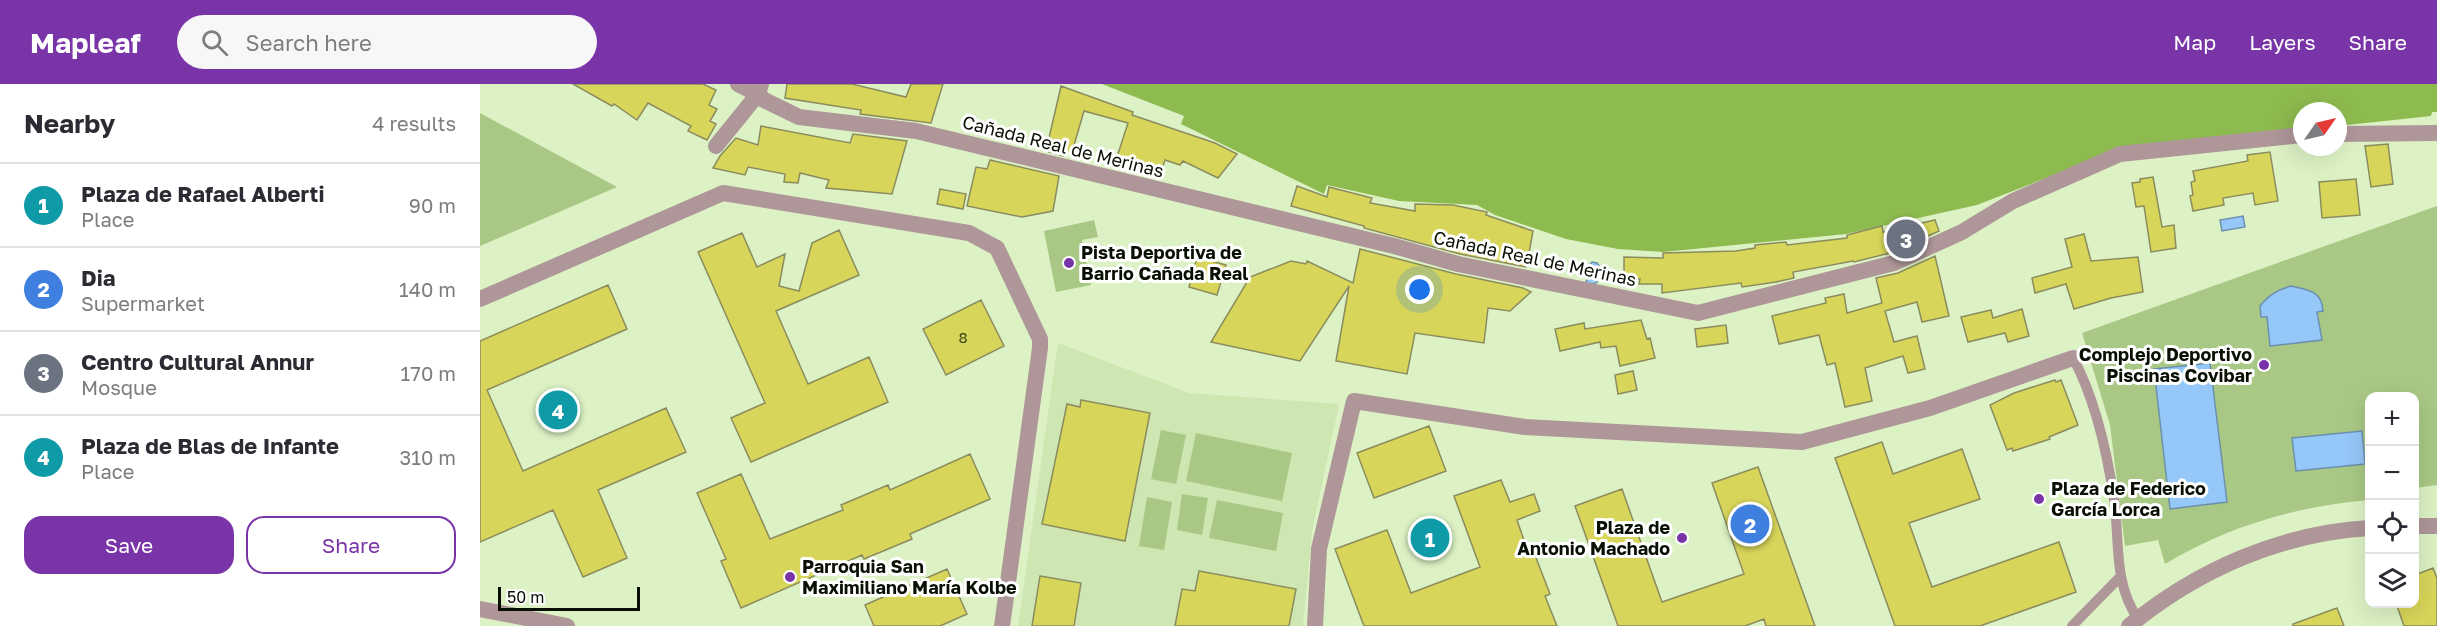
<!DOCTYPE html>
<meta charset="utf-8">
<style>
:root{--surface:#fff;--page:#f7f7f7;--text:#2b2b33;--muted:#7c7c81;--line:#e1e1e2;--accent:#7934a8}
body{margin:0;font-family:"Golos Text",sans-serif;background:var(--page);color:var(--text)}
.controls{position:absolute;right:18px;bottom:18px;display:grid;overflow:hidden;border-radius:12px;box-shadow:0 6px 24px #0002}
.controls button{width:54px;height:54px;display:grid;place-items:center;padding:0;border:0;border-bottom:2px solid var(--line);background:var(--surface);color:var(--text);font:30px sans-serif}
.compass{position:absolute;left:1813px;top:18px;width:54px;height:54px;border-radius:50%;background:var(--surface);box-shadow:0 6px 24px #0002;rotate:56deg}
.scale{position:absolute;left:18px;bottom:15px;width:142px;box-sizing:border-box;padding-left:6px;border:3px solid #091003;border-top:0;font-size:16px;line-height:21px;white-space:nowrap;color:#091003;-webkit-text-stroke:4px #fff;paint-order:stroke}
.you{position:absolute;left:940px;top:206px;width:21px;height:21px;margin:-15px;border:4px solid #fff;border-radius:50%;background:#1a73e8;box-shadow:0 0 0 9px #1a73e833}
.badge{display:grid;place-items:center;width:39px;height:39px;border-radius:50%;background:var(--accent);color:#fff;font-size:20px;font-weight:700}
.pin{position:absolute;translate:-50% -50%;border:3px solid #fff;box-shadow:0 2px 6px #0006}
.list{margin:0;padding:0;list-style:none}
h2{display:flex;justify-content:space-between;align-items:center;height:78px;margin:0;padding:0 24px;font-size:26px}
h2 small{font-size:20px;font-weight:400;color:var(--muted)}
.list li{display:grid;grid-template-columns:39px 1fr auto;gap:18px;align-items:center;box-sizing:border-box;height:84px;padding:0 24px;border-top:2px solid var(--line)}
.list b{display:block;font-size:22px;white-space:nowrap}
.list p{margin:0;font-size:20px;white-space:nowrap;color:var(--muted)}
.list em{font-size:20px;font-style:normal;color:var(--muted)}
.actions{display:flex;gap:12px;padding:18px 24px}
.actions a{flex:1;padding:14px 0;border:2px solid var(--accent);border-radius:18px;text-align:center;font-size:21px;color:var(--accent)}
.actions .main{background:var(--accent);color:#fff}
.icon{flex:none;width:33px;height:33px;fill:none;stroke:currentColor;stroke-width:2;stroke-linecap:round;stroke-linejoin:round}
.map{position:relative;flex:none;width:1957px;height:542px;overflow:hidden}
header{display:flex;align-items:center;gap:36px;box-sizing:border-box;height:84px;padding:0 30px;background:var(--accent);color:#fff}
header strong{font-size:28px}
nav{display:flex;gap:33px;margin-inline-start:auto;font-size:21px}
.search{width:420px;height:54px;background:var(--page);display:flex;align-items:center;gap:15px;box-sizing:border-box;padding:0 21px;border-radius:33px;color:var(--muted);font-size:22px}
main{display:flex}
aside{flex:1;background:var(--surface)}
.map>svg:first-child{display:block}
.built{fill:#cde6b2}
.green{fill:#a9c885}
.forest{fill:#8ebb4f}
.water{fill:#95c7f8;stroke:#6b90ae;stroke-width:1.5}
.building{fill:#d8d65a;stroke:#8b8c5e;stroke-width:1.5}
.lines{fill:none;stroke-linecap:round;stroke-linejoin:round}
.service{stroke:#ae9699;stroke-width:10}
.minor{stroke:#ae9699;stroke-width:16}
.tertiary{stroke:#ae9699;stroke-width:16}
.poi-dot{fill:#7934a8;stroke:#fff;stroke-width:2}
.labels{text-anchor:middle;stroke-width:6;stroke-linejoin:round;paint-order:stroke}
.number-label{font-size:15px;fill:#3d4219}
.street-label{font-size:18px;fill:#091003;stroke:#fff}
.poi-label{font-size:18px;font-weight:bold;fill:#091003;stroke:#fff;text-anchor:start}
</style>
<header>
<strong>Mapleaf</strong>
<div class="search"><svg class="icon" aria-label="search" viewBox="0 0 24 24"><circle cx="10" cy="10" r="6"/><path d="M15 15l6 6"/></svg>Search here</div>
<nav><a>Map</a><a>Layers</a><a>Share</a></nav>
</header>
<main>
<aside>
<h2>Nearby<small>4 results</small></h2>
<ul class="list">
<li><span class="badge" style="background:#0f9aa8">1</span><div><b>Plaza de Rafael Alberti</b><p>Place</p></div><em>90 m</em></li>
<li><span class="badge" style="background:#3f7fe0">2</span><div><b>Dia</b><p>Supermarket</p></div><em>140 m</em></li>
<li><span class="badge" style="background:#6b7280">3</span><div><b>Centro Cultural Annur</b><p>Mosque</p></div><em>170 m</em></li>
<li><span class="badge" style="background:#0f9aa8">4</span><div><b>Plaza de Blas de Infante</b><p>Place</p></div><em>310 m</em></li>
</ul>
<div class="actions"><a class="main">Save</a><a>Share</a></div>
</aside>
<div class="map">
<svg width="1957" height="542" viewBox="0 0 1957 542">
<rect width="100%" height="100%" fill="#dcf2c4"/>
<!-- built -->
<path class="built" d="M 578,259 L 709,309 L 859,320 L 832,447 L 823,542 L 538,542 Z"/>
<!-- green -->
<path class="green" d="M 0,29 L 137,103 L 0,162 Z
M 1957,122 L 1957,401 L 1935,404 L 1934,312 L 1890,312 L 1889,416 C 1817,422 1748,442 1685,480 L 1678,456 L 1645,462 L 1630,341 L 1602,249 Z
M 614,136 L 618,153 L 602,156 L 611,201 L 576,208 L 564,147 Z
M 681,346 L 706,351 L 696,400 L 671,395 Z
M 716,349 L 812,369 L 802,417 L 706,397 Z
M 702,410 L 728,414 L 722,451 L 697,446 Z
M 667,413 L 692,418 L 684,466 L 659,462 Z
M 737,416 L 803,429 L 796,467 L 729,454 Z"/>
<!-- forest -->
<path class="forest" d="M 622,0 L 1957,0 L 1957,28 L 1952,28 L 1951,32 L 1858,42 L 1858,27 L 1822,27 L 1822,46 L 1638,66 L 1497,121 L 1366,150 L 1183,168 L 1138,165 L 1086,155 L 1015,131 L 997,121 L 919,117 L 847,101 L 844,110 L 701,40 L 704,32 Z"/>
<!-- water -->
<path class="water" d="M 1763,132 L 1765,143 L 1742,147 L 1740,136 Z
M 1112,178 L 1117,179 L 1120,183 L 1117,198 L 1114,200 L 1105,199 L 1108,195 L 1109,181 Z
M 1811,202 C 1829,206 1842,207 1843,227 L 1837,228 L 1842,256 L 1790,262 L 1787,233 L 1781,233 L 1780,222 C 1789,211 1797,206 1811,202 Z
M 1730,279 L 1747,418 L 1690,425 L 1674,285 Z
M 1882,347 L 1885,380 L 1816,387 L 1812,354 Z"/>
<!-- building -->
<path class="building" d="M 93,0 L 223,0 L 236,6 L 229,21 L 237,25 L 230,37 L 236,40 L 227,56 L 208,47 L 211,42 L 168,19 L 157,36 L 134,20 L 132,22 Z
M 307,0 L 372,0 L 426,13 L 431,0 L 463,0 L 451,39 L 380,30 L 381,26 L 305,14 Z
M 581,2 L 653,28 L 652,31 L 735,59 L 757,70 L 738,94 L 703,77 L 700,81 L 685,76 L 680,91 L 636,76 L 648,39 L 604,27 L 592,68 L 584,67 L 583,72 L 566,67 Z
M 281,42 L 370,59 L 373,50 L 427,57 L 412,110 L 346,104 L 349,96 L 320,89 L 318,99 L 304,98 L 305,90 L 268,83 L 265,91 L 233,84 L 240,72 L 256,54 L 278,61 Z
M 1908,60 L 1913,100 L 1891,103 L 1885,62 Z
M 1790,68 L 1798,117 L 1775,121 L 1773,109 L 1743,114 L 1744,121 L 1713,127 L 1710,112 L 1713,111 L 1711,98 L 1715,97 L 1713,87 L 1768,77 L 1767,71 Z
M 510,76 L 579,92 L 573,127 L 542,133 L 487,122 L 496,83 L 507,85 Z
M 1673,93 L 1682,143 L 1694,141 L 1696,164 L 1671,168 L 1664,122 L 1656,123 L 1652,99 L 1660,98 L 1660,95 Z
M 1876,95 L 1880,131 L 1842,134 L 1839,98 Z
M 817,102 L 847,113 L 849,103 L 892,114 L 890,119 L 935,127 L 935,120 L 973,121 L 1007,128 L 1006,131 L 1053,147 L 1049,169 L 1053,170 L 1046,183 L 980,170 L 884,144 L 884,142 L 811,122 Z
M 460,105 L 486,110 L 483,125 L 457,120 Z
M 1455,136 L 1459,147 L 1410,169 L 1374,178 L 1373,177 L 1313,188 L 1314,194 L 1296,198 L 1262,203 L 1261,199 L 1182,209 L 1182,200 L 1159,200 L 1160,195 L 1144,194 L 1144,173 L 1183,174 L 1183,169 L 1256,167 L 1275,164 L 1275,161 L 1306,158 L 1307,161 L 1367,154 L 1367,151 L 1402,142 L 1403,148 Z
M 359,146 L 379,191 L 296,227 L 328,300 L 389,273 L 408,318 L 271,378 L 251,334 L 285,319 L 218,168 L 262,149 L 277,183 L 305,170 L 299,202 L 319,207 L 332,159 Z
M 1604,150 L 1611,177 L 1658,173 L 1663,208 L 1631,214 L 1594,225 L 1586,200 L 1555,209 L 1552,194 L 1592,183 L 1585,155 Z
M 880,165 L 976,190 L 1043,204 L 1051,208 L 1030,227 L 1008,224 L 1004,259 L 935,249 L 927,290 L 856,277 L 869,202 L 820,277 L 731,258 L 770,193 L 811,177 L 826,180 L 827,177 L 873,199 Z
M 1455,172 L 1469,232 L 1442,238 L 1437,218 L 1405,227 L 1414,258 L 1437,252 L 1445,285 L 1428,289 L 1423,272 L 1385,284 L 1392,317 L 1365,323 L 1355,279 L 1347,281 L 1339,251 L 1299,260 L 1292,232 L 1346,219 L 1345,214 L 1364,210 L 1367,229 L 1402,219 L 1396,194 L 1418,189 Z
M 717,173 L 746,181 L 737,211 L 709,203 Z
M 128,201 L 147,245 L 7,306 L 43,387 L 186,324 L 206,368 L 118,406 L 147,474 L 103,493 L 73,426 L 0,458 L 0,257 Z
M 501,216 L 524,262 L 466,291 L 443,245 Z
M 1542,225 L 1549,252 L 1528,258 L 1525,249 L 1488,258 L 1481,233 L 1511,226 L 1513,234 Z
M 1161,236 L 1167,255 L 1170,254 L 1175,274 L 1140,282 L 1136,262 L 1121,264 L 1120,258 L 1080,267 L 1075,245 L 1104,239 L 1105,245 Z
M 1246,241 L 1248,259 L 1217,263 L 1215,245 Z
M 1153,287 L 1157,306 L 1138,310 L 1135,291 Z
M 1575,296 L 1576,298 L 1581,296 L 1598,341 L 1569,353 L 1570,355 L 1533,367 L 1532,364 L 1527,366 L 1510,321 L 1534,309 Z
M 601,316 L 670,329 L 645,457 L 562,440 L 587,320 L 600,323 Z
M 949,342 L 966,387 L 894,414 L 877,369 Z
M 1402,358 L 1413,390 L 1482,365 L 1500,415 L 1429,439 L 1452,503 L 1579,458 L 1596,508 L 1500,542 L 1415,542 L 1355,374 Z
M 490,370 L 510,415 L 430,450 L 432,455 L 384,475 L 382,471 L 261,524 L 241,477 L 246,475 L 217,409 L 261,390 L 290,455 L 363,426 L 361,421 L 408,401 L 410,406 Z
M 1278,383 L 1335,542 L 1286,542 L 1284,535 L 1265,542 L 1138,542 L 1095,422 L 1142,405 L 1182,518 L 1264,490 L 1232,399 Z
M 1021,396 L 1030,418 L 1054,410 L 1060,427 L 1037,436 L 1048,468 L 1053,466 L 1070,510 L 1065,512 L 1077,542 L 884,542 L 855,465 L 907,446 L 931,509 L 1000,483 L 974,412 Z
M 1953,484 L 1957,494 L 1957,542 L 1924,542 L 1916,519 L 1935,519 L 1935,491 Z
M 467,485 L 487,530 L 460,542 L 394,542 L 385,521 Z
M 719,487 L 816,505 L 809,542 L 695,542 L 702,505 L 715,507 Z
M 560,492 L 601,499 L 594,542 L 552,542 Z
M 1857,524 L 1864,542 L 1813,542 L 1813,540 Z"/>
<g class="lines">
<!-- service -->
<path class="service" d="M 1593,274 C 1616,316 1627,368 1634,415 C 1640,456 1633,499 1658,535
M 1592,542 L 1640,493"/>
<!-- minor -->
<path class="minor" d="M 281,0 L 278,10 L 284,16 L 319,33 L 436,47 L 914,162 L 978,180 L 1218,229 L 1414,179 L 1482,148 L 1533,117 L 1640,70 L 1822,51
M 1858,50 L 1957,49
M 236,62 L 278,10 L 258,0
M 0,215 L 243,109 L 489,149 L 517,164 L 560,255 L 560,264 L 522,542
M 0,525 L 87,542
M 835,542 L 839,465 L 874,317 L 1045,343 L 1322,358 L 1450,324 L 1593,274"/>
<!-- tertiary -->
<path class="tertiary" d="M 1934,442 L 1957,442
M 1649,542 C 1717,486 1801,449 1890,444"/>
</g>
<!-- markers -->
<g class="poi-dot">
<circle cx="589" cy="179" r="6"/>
<circle cx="1784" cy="281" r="6"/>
<circle cx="1559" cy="415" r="6"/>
<circle cx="1202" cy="454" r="6"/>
<circle cx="310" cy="493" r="6"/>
</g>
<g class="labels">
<!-- number labels -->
<g class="number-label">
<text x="483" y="259">8</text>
</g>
<!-- street labels -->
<g class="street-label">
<text transform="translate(583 63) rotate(14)" y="6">Cañada Real de Merinas</text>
<text transform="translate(1055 175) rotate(12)" y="6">Cañada Real de Merinas</text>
</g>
<!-- poi labels -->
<g class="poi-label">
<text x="601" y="175">Pista Deportiva de<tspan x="601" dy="21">Barrio Cañada Real</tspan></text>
<text x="1772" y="277" text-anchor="end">Complejo Deportivo<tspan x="1772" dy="21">Piscinas Covibar</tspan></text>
<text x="1571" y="411">Plaza de Federico<tspan x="1571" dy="21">García Lorca</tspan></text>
<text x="1190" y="450" text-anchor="end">Plaza de<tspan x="1190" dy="21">Antonio Machado</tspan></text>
<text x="322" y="489">Parroquia San<tspan x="322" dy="21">Maximiliano María Kolbe</tspan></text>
</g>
</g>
</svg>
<div class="controls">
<button>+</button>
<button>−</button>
<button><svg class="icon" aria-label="locate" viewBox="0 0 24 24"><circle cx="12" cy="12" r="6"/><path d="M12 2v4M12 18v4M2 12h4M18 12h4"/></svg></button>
<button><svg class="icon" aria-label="layers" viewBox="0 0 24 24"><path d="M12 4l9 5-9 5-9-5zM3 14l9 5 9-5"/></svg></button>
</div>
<svg class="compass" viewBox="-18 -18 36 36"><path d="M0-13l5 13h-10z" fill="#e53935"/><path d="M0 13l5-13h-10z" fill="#7c7c81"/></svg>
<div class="scale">50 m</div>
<div class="you"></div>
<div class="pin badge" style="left:950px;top:454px;background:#0f9aa8">1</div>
<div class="pin badge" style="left:1270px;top:440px;background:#3f7fe0">2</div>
<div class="pin badge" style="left:1426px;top:155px;background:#6b7280">3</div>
<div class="pin badge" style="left:78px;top:326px;background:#0f9aa8">4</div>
</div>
</main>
